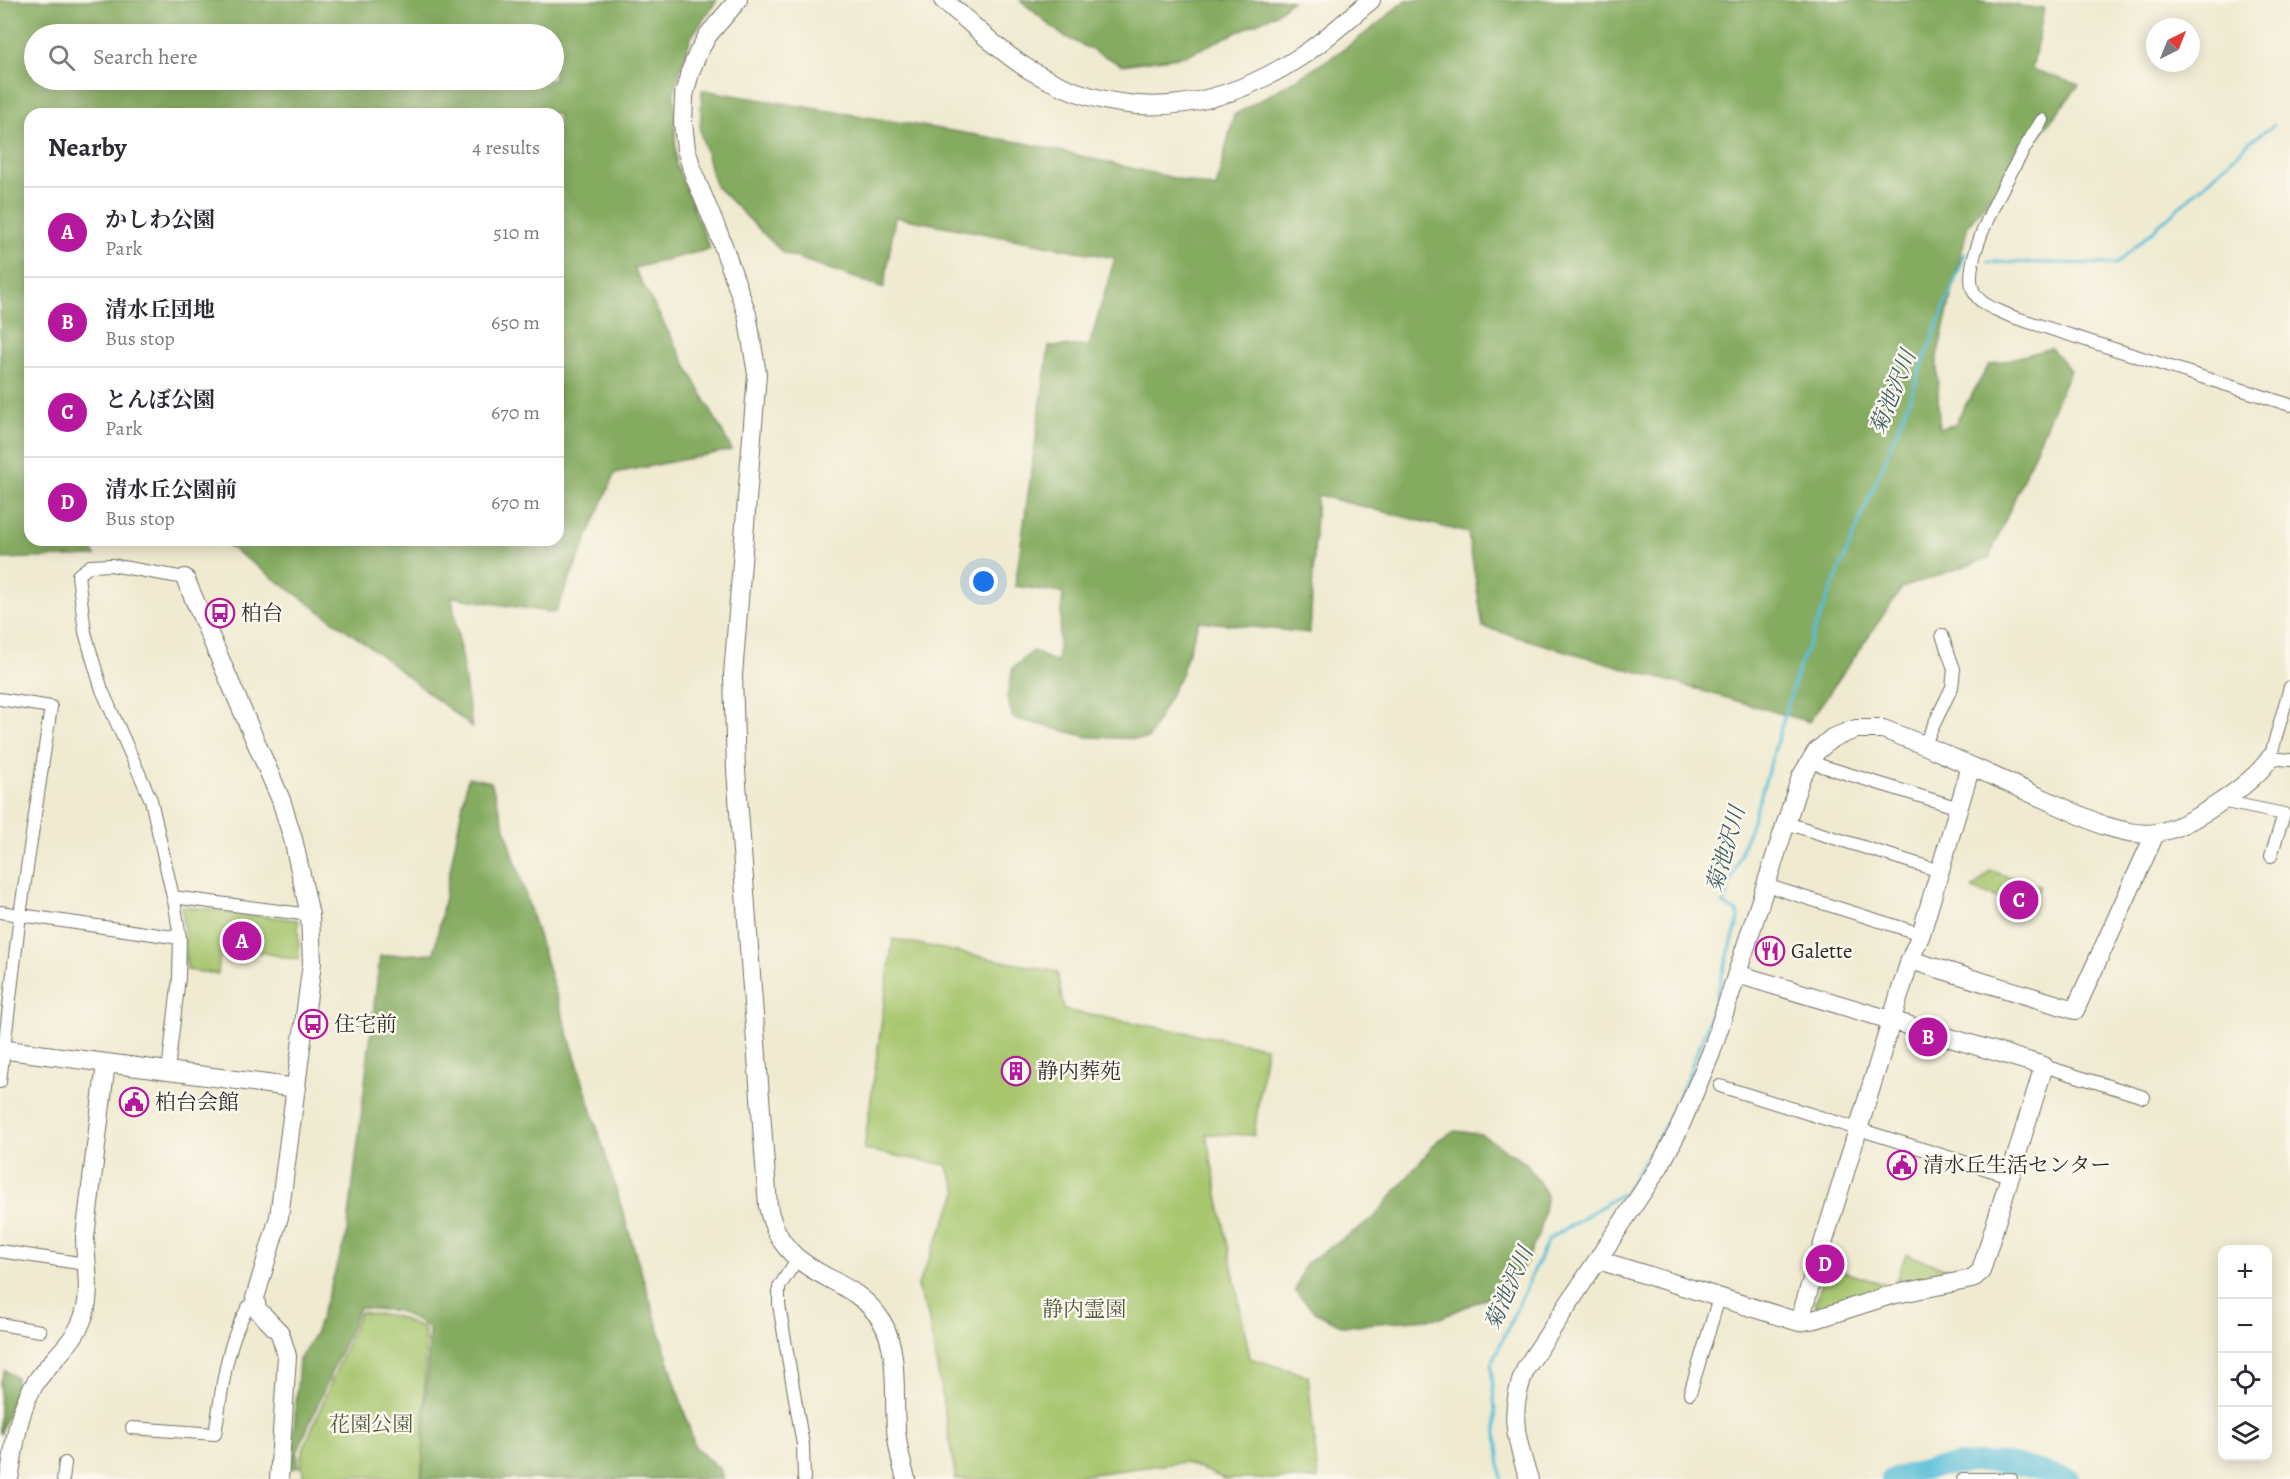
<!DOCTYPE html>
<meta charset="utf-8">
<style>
:root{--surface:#fff;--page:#f2f2f3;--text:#2b2b33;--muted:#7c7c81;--line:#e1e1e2;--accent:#b5179e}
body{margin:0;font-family:Alegreya,"Noto Serif JP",serif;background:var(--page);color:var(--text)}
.controls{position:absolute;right:18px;bottom:18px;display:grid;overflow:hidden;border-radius:12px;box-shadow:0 3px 15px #0003}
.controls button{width:54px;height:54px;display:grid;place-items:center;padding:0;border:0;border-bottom:2px solid var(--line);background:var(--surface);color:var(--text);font:30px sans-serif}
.compass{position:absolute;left:2146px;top:18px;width:54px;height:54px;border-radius:50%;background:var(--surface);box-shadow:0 3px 15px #0003;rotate:43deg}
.you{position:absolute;left:984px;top:582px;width:21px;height:21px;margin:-15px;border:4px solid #fff;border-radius:50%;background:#1a73e8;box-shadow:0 0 0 9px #1a73e833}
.badge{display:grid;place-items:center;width:39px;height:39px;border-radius:50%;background:var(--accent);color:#fff;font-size:20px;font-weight:700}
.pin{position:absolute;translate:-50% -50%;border:3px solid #fff;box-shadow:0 2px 6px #0006}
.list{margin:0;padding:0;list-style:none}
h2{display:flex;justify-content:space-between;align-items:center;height:78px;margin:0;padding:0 24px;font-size:26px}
h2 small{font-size:20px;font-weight:400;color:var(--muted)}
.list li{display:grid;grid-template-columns:39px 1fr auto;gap:18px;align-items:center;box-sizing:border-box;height:90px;padding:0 24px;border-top:2px solid var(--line)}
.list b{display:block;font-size:22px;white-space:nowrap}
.list p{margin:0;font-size:20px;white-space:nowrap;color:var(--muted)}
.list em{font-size:20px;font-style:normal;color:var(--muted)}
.icon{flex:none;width:33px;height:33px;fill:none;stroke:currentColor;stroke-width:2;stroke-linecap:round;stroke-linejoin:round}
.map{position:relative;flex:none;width:2290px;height:1479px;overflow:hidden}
.search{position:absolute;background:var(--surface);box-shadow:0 3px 15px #0003;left:24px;top:24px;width:540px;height:66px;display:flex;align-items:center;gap:15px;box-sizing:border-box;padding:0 21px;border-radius:33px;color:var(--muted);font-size:22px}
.panel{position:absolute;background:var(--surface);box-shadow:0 3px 15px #0003;left:24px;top:108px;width:540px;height:438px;border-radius:18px}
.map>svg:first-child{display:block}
.green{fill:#a7c66e;stroke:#69784c;stroke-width:1.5}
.forest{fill:#85ab61;stroke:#586b46;stroke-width:1.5;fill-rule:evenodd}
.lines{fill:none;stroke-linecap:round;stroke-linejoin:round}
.stream{stroke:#59bdd8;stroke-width:3}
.river{stroke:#59bdd8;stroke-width:20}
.street-casing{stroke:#706e65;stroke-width:14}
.secondary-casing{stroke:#706e65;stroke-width:20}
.street{stroke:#fff;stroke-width:12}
.secondary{stroke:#fff;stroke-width:18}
.labels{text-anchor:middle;stroke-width:5;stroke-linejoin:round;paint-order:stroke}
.poi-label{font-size:21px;fill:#2b2b2b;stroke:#fbf7ec;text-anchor:start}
.park-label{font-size:21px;fill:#505a3f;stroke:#fbf7ec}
.water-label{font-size:22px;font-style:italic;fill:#3b5e68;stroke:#fbf7ec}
</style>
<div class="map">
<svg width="2290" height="1479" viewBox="0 0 2290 1479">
<rect width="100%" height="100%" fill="#fbf7ec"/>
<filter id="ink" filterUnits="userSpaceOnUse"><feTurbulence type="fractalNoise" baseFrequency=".0167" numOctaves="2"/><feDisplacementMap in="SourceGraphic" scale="12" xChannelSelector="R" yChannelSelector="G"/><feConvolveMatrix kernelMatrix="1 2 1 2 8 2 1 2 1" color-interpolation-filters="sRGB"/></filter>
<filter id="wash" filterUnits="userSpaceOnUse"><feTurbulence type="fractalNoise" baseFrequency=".008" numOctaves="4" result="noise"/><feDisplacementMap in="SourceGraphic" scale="24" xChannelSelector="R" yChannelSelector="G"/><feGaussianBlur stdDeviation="1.35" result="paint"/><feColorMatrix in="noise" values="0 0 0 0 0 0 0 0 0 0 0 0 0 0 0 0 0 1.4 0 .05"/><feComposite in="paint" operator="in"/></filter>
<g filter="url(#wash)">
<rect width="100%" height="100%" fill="#efead0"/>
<!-- green -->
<path class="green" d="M 1991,871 L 2040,886 L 2032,910 L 1972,889 Z
M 182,906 L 298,920 L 299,960 L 229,946 L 220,954 L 218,974 L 187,970 Z
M 893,939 L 1057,972 L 1064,1010 L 1266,1047 L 1254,1135 L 1206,1134 L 1250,1358 L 1308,1376 L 1318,1479 L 1225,1479 L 1184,1462 L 1054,1479 L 956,1479 L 928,1315 L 917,1287 L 958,1191 L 946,1165 L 864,1150 Z
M 1906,1254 L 1964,1275 L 1906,1284 L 1896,1281 Z
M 1827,1267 L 1891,1286 L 1820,1309 L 1815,1304 Z
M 360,1312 L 396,1316 L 425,1330 L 424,1444 L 421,1479 L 303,1475 L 301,1455 Z"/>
<!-- forest -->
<path class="forest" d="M 0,0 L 717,0 L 691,37 L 674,92 L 676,164 L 710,249 L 634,268 L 732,450 L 615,473 L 555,613 L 452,597 L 472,727 L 370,647 L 220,540 L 558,540 L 558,114 L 30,114 L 30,540 L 89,540 L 95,556 L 0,559 ZM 34,34 L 554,34 L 554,80 L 34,80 Z
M 1020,0 L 1292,0 L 1276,14 L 1185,56 L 1122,65 L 1062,35 Z
M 1405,0 L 1975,0 L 2044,9 L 2032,69 L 2079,85 L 1968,225 L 1937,357 L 1939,428 L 1954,425 L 1989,365 L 2051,348 L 2070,370 L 1989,558 L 1902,588 L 1809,722 L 1483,627 L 1468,533 L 1317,495 L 1310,633 L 1199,621 L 1181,674 L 1148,739 L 1088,737 L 1013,718 L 1007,697 L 1013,668 L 1033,651 L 1057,663 L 1063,593 L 1015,586 L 1049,346 L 1089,346 L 1115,258 L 895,217 L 884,288 L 783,253 L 715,185 L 700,131 L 702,90 L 1025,143 L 1216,188 L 1234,115 C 1293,81 1355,48 1405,0 Z
M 468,777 L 491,782 L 695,1447 L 721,1471 L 723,1479 L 422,1479 L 429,1328 L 398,1311 L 359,1308 L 297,1453 L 299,1467 L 291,1469 L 299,1360 L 316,1332 L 347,1234 L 380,956 L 434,953 Z
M 1455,1131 L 1481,1134 L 1527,1164 L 1547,1195 L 1540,1232 L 1524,1266 L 1497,1293 L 1440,1318 L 1343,1326 L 1316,1313 L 1295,1291 L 1305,1264 L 1373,1219 L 1439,1139 Z
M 5,1370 L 16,1378 L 16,1387 L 0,1435 L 0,1382 Z"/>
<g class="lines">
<!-- stream -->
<path class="stream" d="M 1988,262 L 2116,264 L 2227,164 L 2249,142 L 2274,125
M 1501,1479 L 1491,1365 L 1548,1240 L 1626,1191 L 1673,1113 L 1707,1027 L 1739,918 L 1738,913 L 1723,904 L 1760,798 L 1799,668 L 1901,421 L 1965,254"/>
<!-- river -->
<path class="river" d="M 1891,1479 C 1923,1468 1973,1460 2007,1463 C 2027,1466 2051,1473 2070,1479"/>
</g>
</g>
<g filter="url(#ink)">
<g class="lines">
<!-- street casing -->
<g class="street-casing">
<path id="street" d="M 2042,120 C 2022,151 1959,256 1973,290 C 1979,305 1996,309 2010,316 L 2290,405
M 2290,687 L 2270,758 L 2290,760
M 0,699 L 51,707 L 20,915 L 0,1082
M 1924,745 L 1952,687 L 1954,669 L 1942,635
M 1809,762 L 1959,808
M 2221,801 L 2284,814 L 2271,856
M 1786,823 L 1940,871
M 1765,885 L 1921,934
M 173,897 L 310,915
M 0,912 L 180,938
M 2044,1066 L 2144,1097
M 168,1071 L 179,978 L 180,938 L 175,906 L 151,800 L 102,690 L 92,657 L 85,632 L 78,575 L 90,566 L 111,565 L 185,578
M 1720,1086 L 2009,1176
M 0,1251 L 85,1264
M 798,1258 L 779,1287 L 779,1305 L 803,1445 L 804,1479
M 0,1324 L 40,1331
M 1690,1393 L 1719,1298
M 132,1428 L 215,1434 C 222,1392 225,1345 248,1307 L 257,1309
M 63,1479 L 65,1463
M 1963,1479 L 2011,1479"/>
</g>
<!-- secondary casing -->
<g class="secondary-casing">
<path id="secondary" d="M 738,0 L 708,35 L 698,53 L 690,72 L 684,96 L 683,123 L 686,149 L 694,175 L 720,237 L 747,314 L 757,374 L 733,675 L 736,770 L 768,1206 C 783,1281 849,1270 881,1320 C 901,1352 892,1402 897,1438 C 899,1452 902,1466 906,1479
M 943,0 C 971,22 997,50 1028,69 C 1123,125 1214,114 1303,55 C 1327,39 1349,18 1371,0
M 185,578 L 281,800 L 293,839 L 310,915 L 312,963 L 279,1217 L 255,1298 L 257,1309 L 280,1333 L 287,1356 L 279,1479
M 1910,960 L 1921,934 L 1971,766
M 0,1049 L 297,1088
M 1598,1260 L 1799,1322 L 1816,1319 L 1891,1295 L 1972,1279 L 1981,1271 L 2044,1066 L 1737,974
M 1799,1322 L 1910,960 L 2075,1010 L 2155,834
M 9,1479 C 15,1446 17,1410 36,1382 C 51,1359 76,1342 84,1315 C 92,1292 85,1261 85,1237 L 106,1063
M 1529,1479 C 1515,1438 1508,1410 1526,1368 L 1659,1167 L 1678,1131 L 1711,1053 L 1801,777 L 1816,752 L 1832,738 L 1856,729 L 1883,729 L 1924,745 L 2102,825 C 2119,830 2138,836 2156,833 C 2188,828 2252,785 2270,758"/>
</g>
<!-- street -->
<use href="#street" class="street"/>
<!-- secondary -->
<use href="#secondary" class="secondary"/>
</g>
</g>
<!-- icons -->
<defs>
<g id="bus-ring" transform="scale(1.5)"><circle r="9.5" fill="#fbf7ec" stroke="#b5179e" stroke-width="1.5"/><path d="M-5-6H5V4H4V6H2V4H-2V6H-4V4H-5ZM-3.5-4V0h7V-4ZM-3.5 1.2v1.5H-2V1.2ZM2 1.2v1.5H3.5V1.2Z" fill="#b5179e"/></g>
<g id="restaurant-ring" transform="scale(1.5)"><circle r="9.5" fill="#fbf7ec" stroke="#b5179e" stroke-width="1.5"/><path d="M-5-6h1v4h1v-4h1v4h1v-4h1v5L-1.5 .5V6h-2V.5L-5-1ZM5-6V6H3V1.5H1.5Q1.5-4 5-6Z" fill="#b5179e"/></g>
<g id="building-ring" transform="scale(1.5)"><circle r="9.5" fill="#fbf7ec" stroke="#b5179e" stroke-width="1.5"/><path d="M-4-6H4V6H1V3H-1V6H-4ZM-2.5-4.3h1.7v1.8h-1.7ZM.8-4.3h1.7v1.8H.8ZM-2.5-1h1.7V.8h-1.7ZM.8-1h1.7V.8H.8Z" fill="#b5179e"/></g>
<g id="civic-ring" transform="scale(1.5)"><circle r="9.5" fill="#fbf7ec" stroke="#b5179e" stroke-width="1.5"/><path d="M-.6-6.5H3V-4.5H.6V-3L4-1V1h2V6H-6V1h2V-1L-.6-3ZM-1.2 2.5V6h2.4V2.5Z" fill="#b5179e"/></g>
</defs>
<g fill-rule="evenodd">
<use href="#bus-ring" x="220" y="613"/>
<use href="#restaurant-ring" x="1770" y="951"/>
<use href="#bus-ring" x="313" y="1024"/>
<use href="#building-ring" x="1016" y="1071"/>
<use href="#civic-ring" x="134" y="1102"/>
<use href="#civic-ring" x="1902" y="1165"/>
</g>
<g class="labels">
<!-- poi labels -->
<g class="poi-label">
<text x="241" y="620">柏台</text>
<text x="1791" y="958">Galette</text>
<text x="334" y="1031">住宅前</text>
<text x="1037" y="1078">静内葬苑</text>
<text x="155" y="1109">柏台会館</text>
<text x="1923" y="1172">清水丘生活センター</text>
</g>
<!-- park labels -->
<g class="park-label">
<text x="1084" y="1316">静内霊園</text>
<text x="371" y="1431">花園公園</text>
</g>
<!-- water labels -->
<g class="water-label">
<text transform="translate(1892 392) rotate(-68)" y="8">菊池沢川</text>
<text transform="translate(1725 849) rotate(-74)" y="8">菊池沢川</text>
<text transform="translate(1508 1288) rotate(-66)" y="8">菊池沢川</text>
</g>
</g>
</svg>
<div class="controls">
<button>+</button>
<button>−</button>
<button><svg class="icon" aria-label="locate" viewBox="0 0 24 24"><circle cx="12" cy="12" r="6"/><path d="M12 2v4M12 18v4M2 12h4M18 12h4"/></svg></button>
<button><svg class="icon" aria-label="layers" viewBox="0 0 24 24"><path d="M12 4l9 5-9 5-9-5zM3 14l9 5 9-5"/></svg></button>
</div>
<svg class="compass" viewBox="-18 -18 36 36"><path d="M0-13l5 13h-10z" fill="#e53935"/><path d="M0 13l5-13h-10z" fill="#7c7c81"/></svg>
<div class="you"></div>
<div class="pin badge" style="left:242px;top:941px">A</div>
<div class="pin badge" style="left:1928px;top:1037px">B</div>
<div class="pin badge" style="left:2019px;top:900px">C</div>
<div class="pin badge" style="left:1825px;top:1264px">D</div>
<div class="search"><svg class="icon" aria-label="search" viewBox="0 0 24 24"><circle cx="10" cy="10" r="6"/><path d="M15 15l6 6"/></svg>Search here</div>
<section class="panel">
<h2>Nearby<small>4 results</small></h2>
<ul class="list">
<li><span class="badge">A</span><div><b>かしわ公園</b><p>Park</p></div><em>510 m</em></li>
<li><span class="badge">B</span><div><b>清水丘団地</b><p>Bus stop</p></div><em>650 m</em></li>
<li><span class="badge">C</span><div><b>とんぼ公園</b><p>Park</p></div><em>670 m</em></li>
<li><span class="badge">D</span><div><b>清水丘公園前</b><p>Bus stop</p></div><em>670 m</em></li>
</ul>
</section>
</div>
